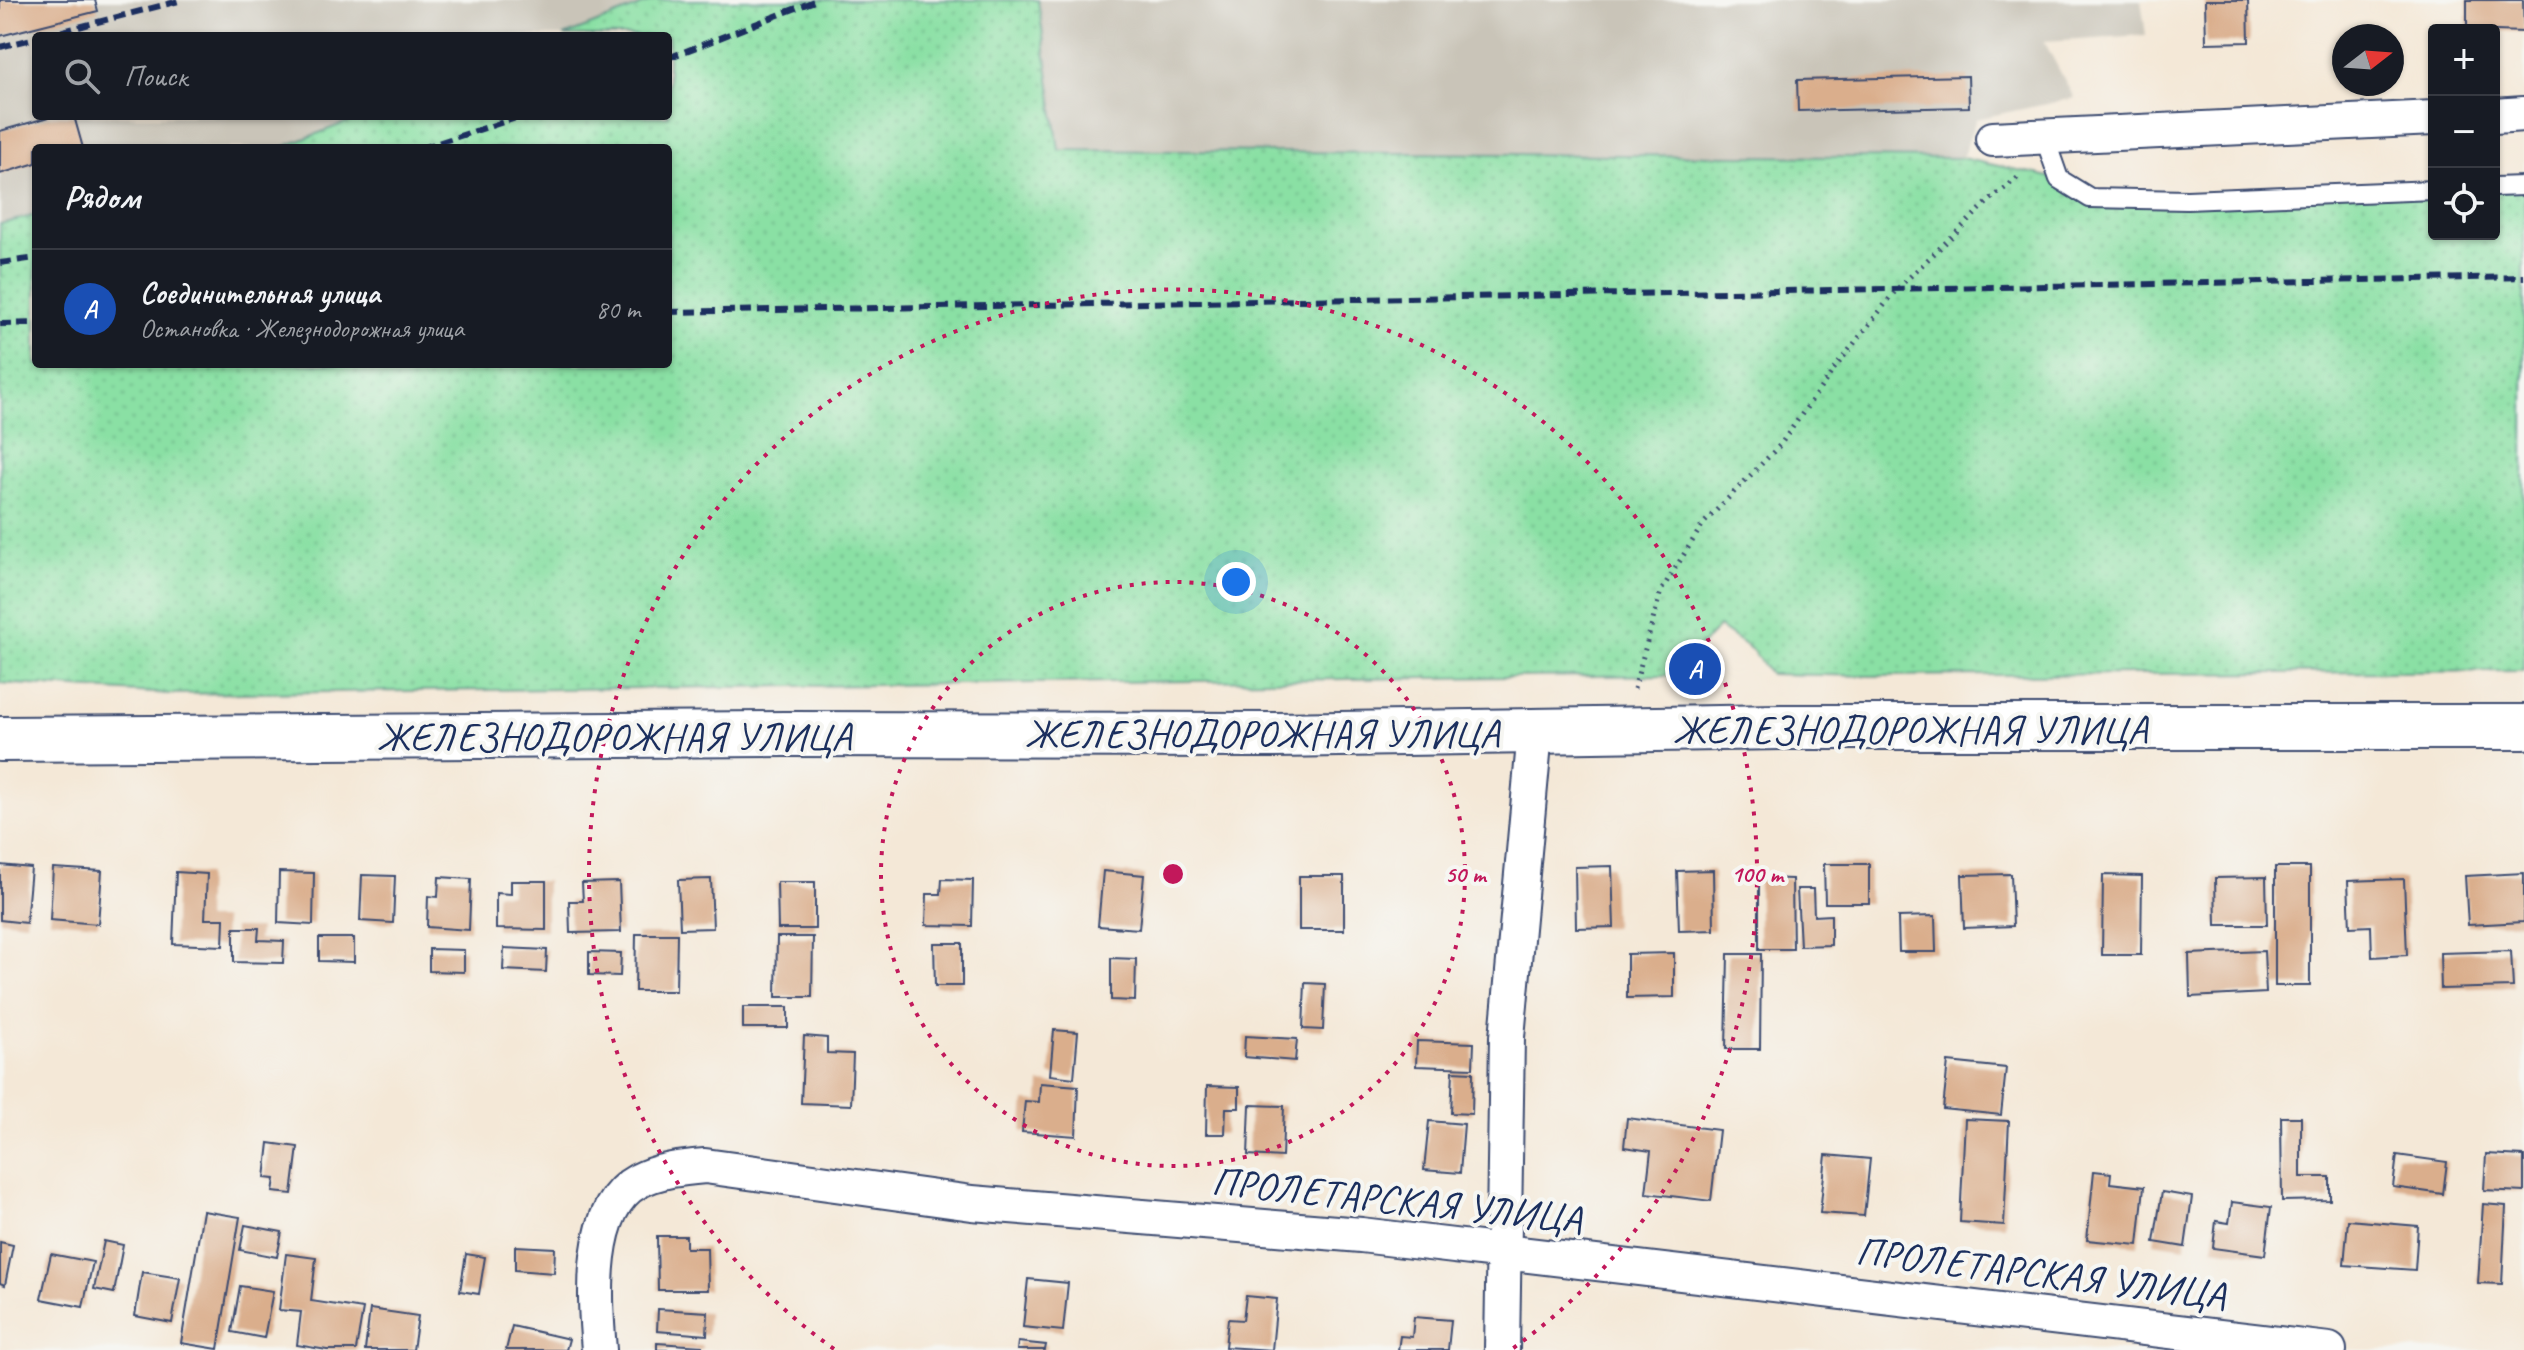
<!DOCTYPE html>
<html lang="ru">
<meta charset="utf-8">
<style>
:root{--surface:#171b24;--page:#20242c;--text:#f1f3f6;--muted:#9ea1a6;--line:#363941;--accent:#7c3aed}
body{margin:0;font-family:Caveat,sans-serif;background:var(--page);color:var(--text)}
.controls{position:absolute;right:24px;top:24px;display:grid;overflow:hidden;border-radius:8px;box-shadow:0 2px 6px #0004}
.controls button{width:72px;height:72px;display:grid;place-items:center;padding:0;border:0;border-bottom:2px solid var(--line);background:var(--surface);color:var(--text);font:40px sans-serif}
.compass{position:absolute;left:2332px;top:24px;width:72px;height:72px;border-radius:50%;background:var(--surface);box-shadow:0 2px 6px #0004;rotate:73deg}
.you{position:absolute;left:1236px;top:582px;width:28px;height:28px;margin:-20px;border:6px solid #fff;border-radius:50%;background:#1a73e8;box-shadow:0 0 0 12px #1a73e833}
.badge{display:grid;place-items:center;width:52px;height:52px;border-radius:50%;background:var(--accent);color:#fff;font-size:26px;font-weight:700}
.pin{position:absolute;translate:-50% -50%;border:4px solid #fff;box-shadow:0 2px 8px #0006}
.list{margin:0;padding:0;list-style:none}
h2{display:flex;justify-content:space-between;align-items:center;height:104px;margin:0;padding:0 32px;font-size:34px}
h2 small{font-size:26px;font-weight:400;color:var(--muted)}
.list li{display:grid;grid-template-columns:52px 1fr auto;gap:24px;align-items:center;box-sizing:border-box;height:120px;padding:0 32px;border-top:2px solid var(--line)}
.list b{display:block;font-size:30px;white-space:nowrap}
.list p{margin:0;font-size:26px;white-space:nowrap;color:var(--muted)}
.list em{font-size:26px;font-style:normal;color:var(--muted)}
.icon{flex:none;width:44px;height:44px;fill:none;stroke:currentColor;stroke-width:2;stroke-linecap:round;stroke-linejoin:round}
.map{position:relative;flex:none;width:2524px;height:1350px;overflow:hidden}
.search{position:absolute;background:var(--surface);box-shadow:0 2px 6px #0004;left:32px;top:32px;width:640px;height:88px;display:flex;align-items:center;gap:20px;box-sizing:border-box;padding:0 28px;border-radius:8px;color:var(--muted);font-size:30px}
.panel{position:absolute;background:var(--surface);box-shadow:0 2px 6px #0004;left:32px;top:144px;width:640px;height:224px;border-radius:8px}
.map>svg:first-child{display:block}
.industrial{fill:#c9c4b8}
.grass{fill:url(#grass-dots);stroke:#528881;stroke-width:2}
.building{fill:#daae8c}
.lines{fill:none;stroke-linecap:round;stroke-linejoin:round}
.service-casing{stroke:#3c4b70;stroke-width:22}
.minor-casing{stroke:#3c4b70;stroke-width:38}
.tertiary-casing{stroke:#3c4b70;stroke-width:48}
.path{stroke:#3c4b70;stroke-width:5;stroke-dasharray:2 6;stroke-linecap:butt}
.service{stroke:#fff;stroke-width:18}
.minor{stroke:#fff;stroke-width:34}
.tertiary{stroke:#fff;stroke-width:44}
.rail{stroke:#1b2f5e;stroke-width:6;stroke-dasharray:12 6;stroke-linecap:butt}
.ring{fill:none;stroke:#c2185b;stroke-width:4;stroke-dasharray:4 8}
.labels{text-anchor:middle;stroke-width:8;stroke-linejoin:round;paint-order:stroke}
.street-label{font-size:40px;fill:#1b2f5e;stroke:#f6f6f2}
.centre{fill:#c2185b;stroke:#f6f6f2;stroke-width:4}
.ring-label{font-size:24px;text-anchor:middle;font-weight:bold;fill:#c2185b;stroke:#f6f6f2;stroke-width:8;stroke-linejoin:round;paint-order:stroke}
</style>
<div class="map">
<svg width="2524" height="1350" viewBox="0 0 2524 1350">
<defs>
<pattern id="grass-dots" width="8" height="8" patternUnits="userSpaceOnUse" patternTransform="scale(2)"><rect width="8" height="8" fill="#8ae0a4"/><path d="M2 2h.1M6 6h.1" fill="none" stroke="#76c090" stroke-width="1.8" stroke-linecap="round"/></pattern>
</defs>
<rect width="100%" height="100%" fill="#f6f6f2"/>
<filter id="ink" filterUnits="userSpaceOnUse"><feTurbulence type="fractalNoise" baseFrequency=".0125" numOctaves="2"/><feDisplacementMap in="SourceGraphic" scale="16" xChannelSelector="R" yChannelSelector="G"/><feConvolveMatrix kernelMatrix="1 2 1 2 8 2 1 2 1" color-interpolation-filters="sRGB"/></filter>
<filter id="wash" filterUnits="userSpaceOnUse"><feTurbulence type="fractalNoise" baseFrequency=".006" numOctaves="4" result="noise"/><feDisplacementMap in="SourceGraphic" scale="32" xChannelSelector="R" yChannelSelector="G"/><feGaussianBlur stdDeviation="1.8" result="paint"/><feColorMatrix in="noise" values="0 0 0 0 0 0 0 0 0 0 0 0 0 0 0 0 0 1.4 0 .05"/><feComposite in="paint" operator="in"/></filter>
<g filter="url(#wash)">
<rect width="100%" height="100%" fill="#f4e8d7"/>
<!-- industrial -->
<path class="industrial" d="M 0,0 L 655,0 L 564,36 L 36,36 L 36,116 L 362,116 L 281,148 L 36,148 L 36,215 L 0,224 Z
M 1038,0 L 2141,0 L 2146,35 L 2044,41 L 2074,98 L 1976,119 L 1962,158 L 1058,150 Z"/>
<!-- grass -->
<path class="grass" d="M 655,0 L 1038,0 L 1059,150 L 1962,158 L 2059,179 L 2091,198 L 2434,190 L 2434,234 L 2494,234 L 2494,187 L 2524,186 L 2524,671 L 1873,676 L 1770,674 L 1752,650 L 1719,627 L 1672,675 L 169,694 L 0,683 L 0,224 L 36,215 L 36,364 L 668,364 L 668,148 L 281,148 L 362,116 L 668,116 L 668,36 L 564,36 Z"/>
<g id="blocks">
<!-- building -->
<path class="building" d="M 0,0 L 95,0 L 98,11 L 0,36 Z
M 2205,0 L 2248,0 L 2249,42 L 2206,43 Z
M 2467,0 L 2523,0 L 2524,32 L 2467,30 Z
M 1968,76 L 1969,107 L 1798,111 L 1797,80 Z
M 53,116 L 74,116 L 83,148 L 36,148 L 36,163 L 0,174 L 0,131 Z
M 1824,864 L 1869,864 L 1869,903 L 1825,903 Z
M 0,865 L 31,868 L 26,923 L 0,920 Z
M 1612,866 L 1614,927 L 1576,928 L 1575,867 Z
M 2275,867 L 2310,867 L 2310,986 L 2275,986 Z
M 53,868 L 102,871 L 98,924 L 50,920 Z
M 1713,870 L 1714,930 L 1679,931 L 1677,871 Z
M 1103,871 L 1144,875 L 1139,929 L 1098,926 Z
M 176,872 L 207,874 L 205,919 L 224,919 L 223,946 L 173,944 Z
M 279,872 L 314,873 L 313,925 L 278,923 Z
M 2524,873 L 2524,922 L 2468,925 L 2465,876 Z
M 2011,874 L 2013,926 L 1964,928 L 1962,875 Z
M 362,875 L 395,876 L 393,923 L 360,921 Z
M 2103,875 L 2142,876 L 2141,955 L 2102,955 Z
M 1299,876 L 1344,876 L 1344,930 L 1299,930 Z
M 439,877 L 471,879 L 469,930 L 427,927 L 428,896 L 438,897 Z
M 2266,877 L 2267,925 L 2216,925 L 2215,878 Z
M 1759,878 L 1792,879 L 1793,949 L 1759,949 Z
M 711,879 L 713,928 L 680,929 L 678,880 Z
M 942,879 L 973,880 L 972,926 L 926,925 L 927,894 L 941,894 Z
M 2404,879 L 2407,955 L 2372,957 L 2371,926 L 2350,927 L 2348,881 Z
M 511,881 L 546,881 L 546,930 L 496,929 L 496,893 L 511,894 Z
M 619,882 L 621,932 L 570,933 L 569,901 L 583,901 L 582,883 Z
M 777,882 L 815,882 L 815,929 L 778,929 Z
M 1797,889 L 1813,889 L 1814,916 L 1831,915 L 1831,945 L 1800,946 Z
M 1935,916 L 1936,952 L 1899,952 L 1898,917 Z
M 234,928 L 259,928 L 258,940 L 284,941 L 283,963 L 234,962 Z
M 636,934 L 677,934 L 676,991 L 635,991 Z
M 777,937 L 813,937 L 812,997 L 776,997 Z
M 319,938 L 354,938 L 354,962 L 319,961 Z
M 934,943 L 962,943 L 962,986 L 935,986 Z
M 504,948 L 547,950 L 546,972 L 503,970 Z
M 429,949 L 464,950 L 464,972 L 429,971 Z
M 2264,951 L 2266,993 L 2190,997 L 2189,954 Z
M 2511,951 L 2513,987 L 2441,989 L 2440,953 Z
M 589,952 L 621,953 L 620,976 L 589,975 Z
M 1674,953 L 1674,997 L 1627,998 L 1627,954 Z
M 1728,954 L 1761,954 L 1760,1049 L 1726,1049 Z
M 1111,958 L 1136,959 L 1135,1001 L 1111,1000 Z
M 1305,983 L 1325,984 L 1323,1030 L 1303,1029 Z
M 743,1007 L 788,1007 L 788,1028 L 743,1028 Z
M 1054,1030 L 1078,1032 L 1074,1078 L 1050,1075 Z
M 804,1036 L 827,1038 L 827,1053 L 853,1054 L 851,1105 L 801,1103 Z
M 1245,1036 L 1297,1039 L 1295,1061 L 1244,1057 Z
M 1417,1041 L 1474,1043 L 1473,1068 L 1416,1066 Z
M 1948,1062 L 2006,1068 L 2001,1115 L 1943,1109 Z
M 1453,1071 L 1473,1072 L 1472,1114 L 1451,1113 Z
M 1040,1083 L 1078,1086 L 1076,1136 L 1022,1132 L 1025,1101 L 1039,1102 Z
M 1207,1086 L 1239,1087 L 1239,1108 L 1226,1108 L 1225,1134 L 1206,1134 Z
M 1250,1105 L 1284,1106 L 1282,1157 L 1248,1155 Z
M 2281,1117 L 2301,1117 L 2301,1177 L 2330,1177 L 2330,1200 L 2282,1201 Z
M 1627,1118 L 1719,1130 L 1711,1201 L 1646,1193 L 1651,1151 L 1624,1147 Z
M 1965,1119 L 2009,1121 L 2004,1225 L 1960,1222 Z
M 1429,1121 L 1464,1124 L 1460,1173 L 1424,1170 Z
M 269,1143 L 298,1147 L 292,1194 L 273,1192 L 275,1179 L 265,1178 Z
M 2486,1154 L 2524,1156 L 2524,1192 L 2484,1190 Z
M 1826,1155 L 1870,1159 L 1864,1216 L 1820,1213 Z
M 2397,1155 L 2447,1162 L 2443,1194 L 2393,1187 Z
M 2094,1171 L 2111,1173 L 2110,1183 L 2144,1187 L 2138,1245 L 2087,1240 Z
M 2162,1192 L 2192,1197 L 2185,1247 L 2154,1242 Z
M 2232,1202 L 2271,1207 L 2265,1255 L 2213,1248 L 2216,1221 L 2229,1223 Z
M 2483,1204 L 2506,1206 L 2502,1284 L 2478,1283 Z
M 203,1211 L 240,1217 L 218,1349 L 181,1343 Z
M 2348,1220 L 2418,1226 L 2415,1270 L 2344,1265 Z
M 245,1225 L 282,1232 L 277,1257 L 240,1250 Z
M 657,1236 L 686,1236 L 686,1248 L 707,1248 L 708,1290 L 658,1290 Z
M 104,1241 L 123,1245 L 114,1293 L 94,1289 Z
M 0,1242 L 13,1245 L 5,1285 L 0,1283 Z
M 515,1246 L 555,1248 L 554,1273 L 515,1270 Z
M 51,1254 L 93,1262 L 83,1307 L 41,1299 Z
M 286,1254 L 316,1258 L 311,1301 L 363,1309 L 356,1350 L 327,1350 L 297,1345 L 301,1312 L 279,1310 Z
M 466,1254 L 485,1257 L 479,1294 L 460,1291 Z
M 142,1272 L 180,1278 L 172,1323 L 135,1316 Z
M 1028,1279 L 1068,1283 L 1063,1331 L 1023,1327 Z
M 240,1286 L 273,1291 L 264,1338 L 232,1332 Z
M 1246,1296 L 1277,1299 L 1272,1350 L 1225,1347 L 1228,1319 L 1243,1320 Z
M 370,1309 L 418,1316 L 413,1350 L 365,1350 Z
M 658,1309 L 708,1312 L 707,1335 L 657,1331 Z
M 1414,1317 L 1451,1320 L 1448,1350 L 1398,1350 L 1400,1336 L 1412,1337 Z
M 512,1326 L 569,1339 L 566,1350 L 506,1350 Z
M 1018,1342 L 1046,1345 L 1045,1350 L 1017,1350 Z
M 657,1343 L 702,1346 L 702,1350 L 657,1350 Z"/>
</g>
</g>
<g filter="url(#ink)">
<use href="#blocks" fill-opacity="0" stroke="#3c4b70" stroke-width="2"/>
<g class="lines">
<!-- service casing -->
<g class="service-casing">
<path id="service" d="M 2044,136 L 2059,179 L 2090,198 L 2187,200 L 2434,190
M 2494,187 L 2524,186"/>
</g>
<!-- minor casing -->
<g class="minor-casing">
<path id="minor" d="M 2494,116 L 2524,114
M 1993,139 L 2434,118
M 599,1350 C 595,1302 587,1208 638,1181 C 659,1170 682,1168 705,1166 L 972,1203 L 1361,1235 L 2329,1350
M 1502,1350 L 1507,1037 L 1535,732"/>
</g>
<!-- tertiary casing -->
<g class="tertiary-casing">
<path id="tertiary" d="M 0,739 L 786,734 L 1275,735 L 1782,727 L 2524,727"/>
</g>
<!-- path -->
<path class="path" d="M 1634,689 L 1661,591 L 1703,524 L 1780,445 L 1834,369 L 1897,289 L 1989,201 L 2021,175"/>
<!-- service -->
<use href="#service" class="service"/>
<!-- minor -->
<use href="#minor" class="minor"/>
<!-- tertiary -->
<use href="#tertiary" class="tertiary"/>
<!-- rail -->
<path class="rail" d="M 44,36 L 183,0
M 0,47 L 36,38
M 668,58 L 817,0
M 422,148 L 522,116
M 0,263 L 36,258
M 668,312 L 2524,277
M 0,324 L 36,323"/>
</g>
</g>
<!-- distance rings -->
<g class="ring">
<circle cx="1173" cy="874" r="292"/>
<path d="M834 1349A584 584 0 1 1 1512 1349"/>
</g>
<g class="labels">
<!-- street labels -->
<g class="street-label">
<text x="1910" y="743">ЖЕЛЕЗНОДОРОЖНАЯ УЛИЦА</text>
<text x="1262" y="747">ЖЕЛЕЗНОДОРОЖНАЯ УЛИЦА</text>
<text x="614" y="750">ЖЕЛЕЗНОДОРОЖНАЯ УЛИЦА</text>
<text transform="translate(1397 1199) rotate(6)" y="14">ПРОЛЕТАРСКАЯ УЛИЦА</text>
<text transform="translate(2041 1272) rotate(7)" y="14">ПРОЛЕТАРСКАЯ УЛИЦА</text>
</g>
</g>
<circle cx="1173" cy="874" r="12" class="centre"/>
<g class="ring-label">
<text x="1465" y="882">50 m</text>
<text x="1757" y="882">100 m</text>
</g>
</svg>
<div class="controls">
<button>+</button>
<button>−</button>
<button><svg class="icon" aria-label="locate" viewBox="0 0 24 24"><circle cx="12" cy="12" r="6"/><path d="M12 2v4M12 18v4M2 12h4M18 12h4"/></svg></button>
</div>
<svg class="compass" viewBox="-18 -18 36 36"><path d="M0-13l5 13h-10z" fill="#e53935"/><path d="M0 13l5-13h-10z" fill="#9ea1a6"/></svg>
<div class="you"></div>
<div class="pin badge" style="left:1695px;top:669px;background:#1a4fb4">A</div>
<div class="search"><svg class="icon" aria-label="search" viewBox="0 0 24 24"><circle cx="10" cy="10" r="6"/><path d="M15 15l6 6"/></svg>Поиск</div>
<section class="panel">
<h2>Рядом<small></small></h2>
<ul class="list">
<li><span class="badge" style="background:#1a4fb4">A</span><div><b>Соединительная улица</b><p>Остановка · Железнодорожная улица</p></div><em>80 m</em></li>
</ul>
</section>
</div>
